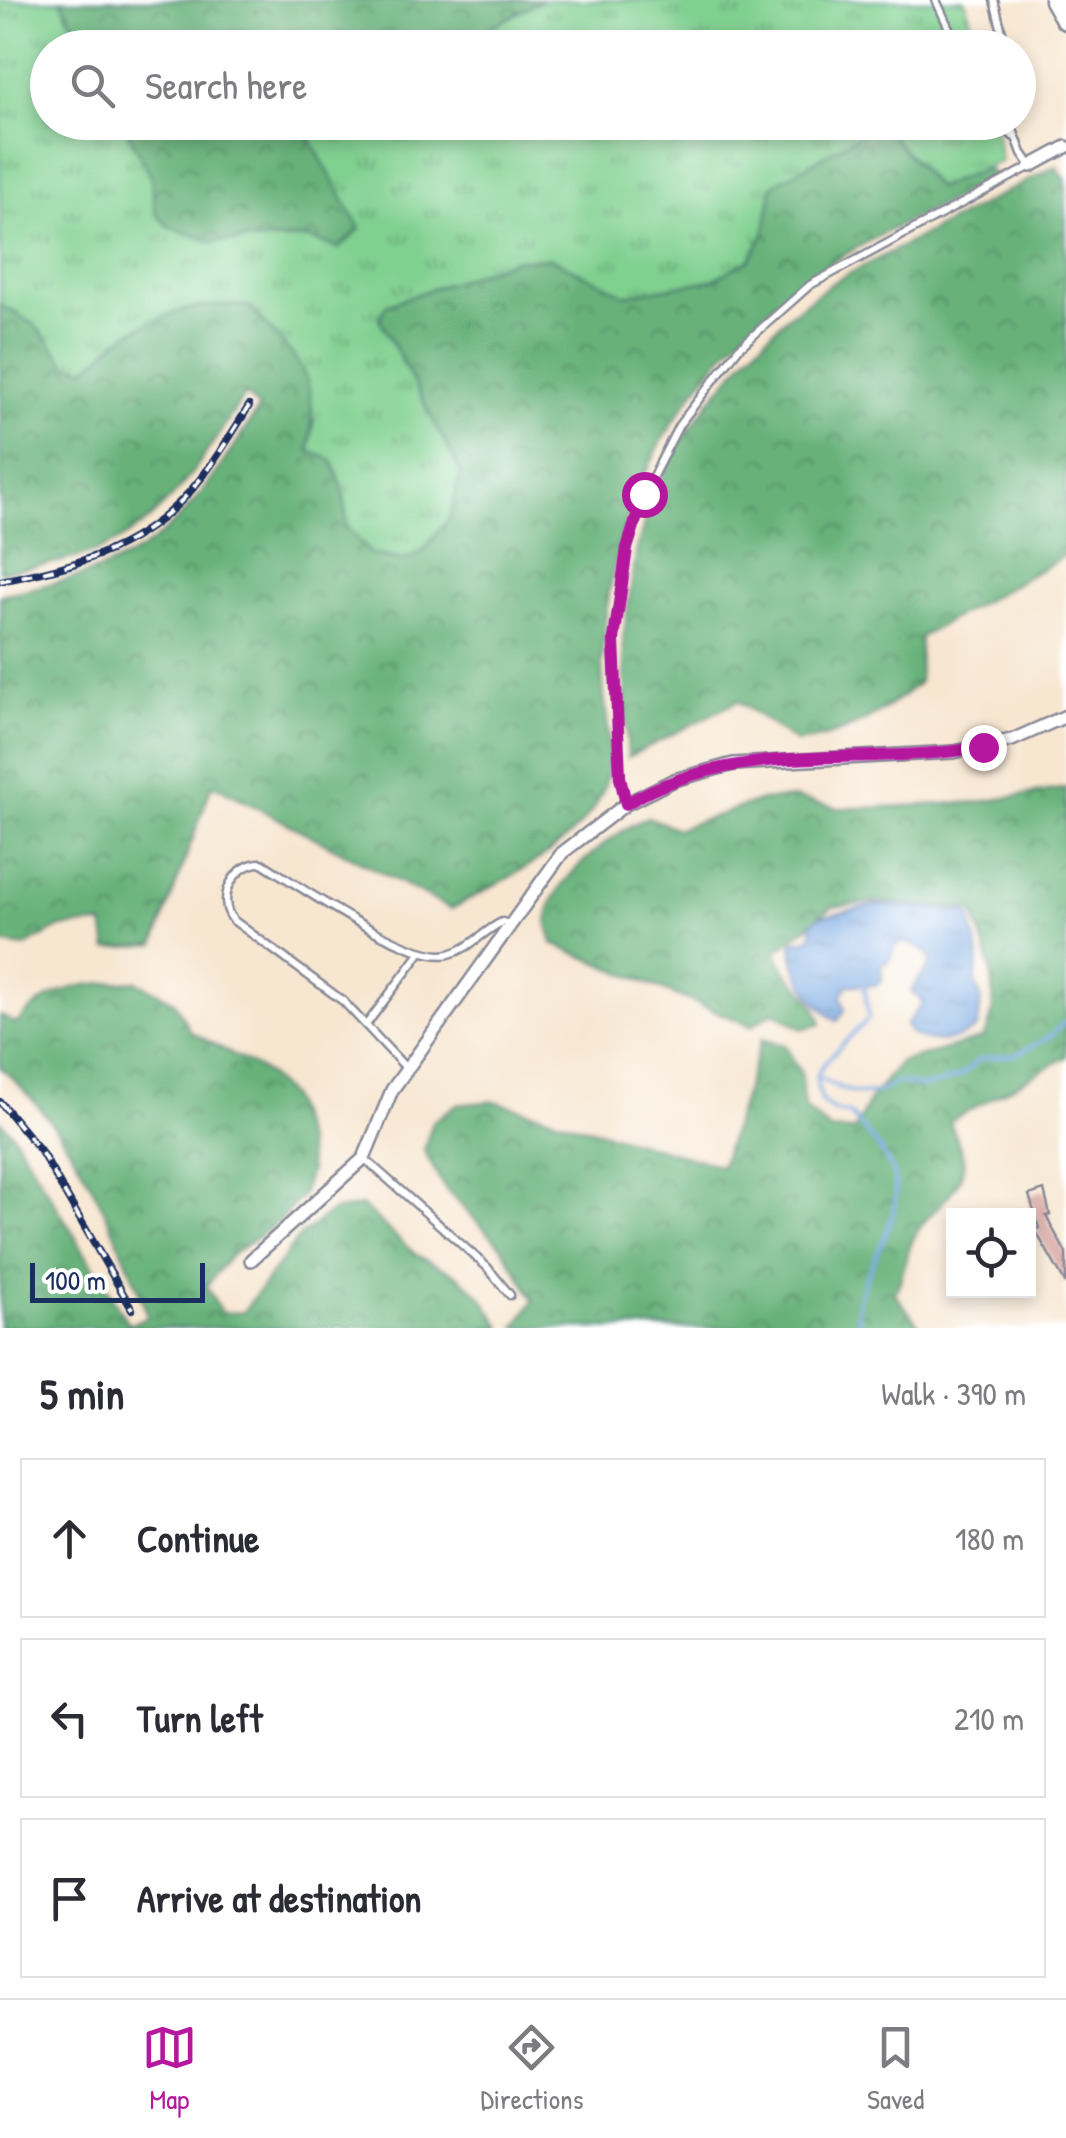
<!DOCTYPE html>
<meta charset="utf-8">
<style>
:root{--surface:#fff;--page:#f2f2f3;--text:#2b2b33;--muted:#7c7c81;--line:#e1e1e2;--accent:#b5179e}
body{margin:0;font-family:"Patrick Hand",sans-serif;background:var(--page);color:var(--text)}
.controls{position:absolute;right:30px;bottom:30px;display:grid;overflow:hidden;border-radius:0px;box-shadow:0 5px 15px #0003}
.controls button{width:90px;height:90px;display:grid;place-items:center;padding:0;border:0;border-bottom:2px solid var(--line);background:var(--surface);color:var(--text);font:50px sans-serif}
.scale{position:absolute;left:30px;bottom:25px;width:175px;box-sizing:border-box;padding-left:10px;border:5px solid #1b2f5e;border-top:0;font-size:28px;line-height:35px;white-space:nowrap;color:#1b2f5e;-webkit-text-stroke:8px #fff;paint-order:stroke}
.stop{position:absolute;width:30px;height:30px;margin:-22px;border:8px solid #b5179e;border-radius:50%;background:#fff}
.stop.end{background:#b5179e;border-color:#fff;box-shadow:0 2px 10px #0008}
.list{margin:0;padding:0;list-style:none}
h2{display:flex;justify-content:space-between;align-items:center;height:130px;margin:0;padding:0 40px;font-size:42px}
h2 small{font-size:32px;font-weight:400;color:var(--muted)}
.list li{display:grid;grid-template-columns:65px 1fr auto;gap:30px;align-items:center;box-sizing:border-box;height:160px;margin:0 20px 20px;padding:0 20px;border:2px solid var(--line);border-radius:0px}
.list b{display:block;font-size:38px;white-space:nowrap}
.list em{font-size:32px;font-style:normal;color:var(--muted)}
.icon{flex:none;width:55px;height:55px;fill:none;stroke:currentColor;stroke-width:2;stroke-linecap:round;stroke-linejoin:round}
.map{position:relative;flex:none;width:1066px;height:1328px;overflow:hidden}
.search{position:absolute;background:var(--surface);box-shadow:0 5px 15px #0003;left:30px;right:30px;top:30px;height:110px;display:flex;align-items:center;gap:25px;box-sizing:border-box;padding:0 35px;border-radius:55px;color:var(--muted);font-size:38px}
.sheet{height:670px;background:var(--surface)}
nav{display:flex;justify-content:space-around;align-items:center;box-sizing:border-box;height:140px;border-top:2px solid var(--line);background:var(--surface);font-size:28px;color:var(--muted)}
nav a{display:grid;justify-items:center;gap:5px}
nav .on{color:var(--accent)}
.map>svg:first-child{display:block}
.grass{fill:url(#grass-tufts);stroke:#4e8077;stroke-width:2.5}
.forest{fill:url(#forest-crowns);stroke:#42706c;stroke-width:2.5}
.water{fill:url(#water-ripples);stroke:#486ba0;stroke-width:2.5}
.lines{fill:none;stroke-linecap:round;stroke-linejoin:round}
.stream{stroke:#76a7e1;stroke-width:4}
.building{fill:#d5a19d}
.service-casing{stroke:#898a97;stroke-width:11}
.minor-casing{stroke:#898a97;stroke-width:16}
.trunk-casing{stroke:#898a97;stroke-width:25}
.service{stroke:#fff;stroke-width:6}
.minor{stroke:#fff;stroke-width:11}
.trunk{stroke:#fff;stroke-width:20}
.rail-casing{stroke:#1b2f5e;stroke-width:8}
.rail{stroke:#fff;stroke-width:4;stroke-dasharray:11;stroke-linecap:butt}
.route{stroke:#b5179e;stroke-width:12}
</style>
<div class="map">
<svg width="1066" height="1328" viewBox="0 0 1066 1328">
<defs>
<pattern id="grass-tufts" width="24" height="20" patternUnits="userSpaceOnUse" patternTransform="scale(2.5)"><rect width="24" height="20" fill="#80d090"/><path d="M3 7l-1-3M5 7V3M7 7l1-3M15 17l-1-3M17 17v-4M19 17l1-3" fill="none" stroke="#68a979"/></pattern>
<pattern id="forest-crowns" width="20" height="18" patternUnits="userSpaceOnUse" patternTransform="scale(2.5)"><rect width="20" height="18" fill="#68b27a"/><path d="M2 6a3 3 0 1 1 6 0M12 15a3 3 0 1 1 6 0" fill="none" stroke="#559167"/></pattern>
<pattern id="water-ripples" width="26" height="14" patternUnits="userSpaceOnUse" patternTransform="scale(2.5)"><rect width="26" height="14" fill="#76a7e1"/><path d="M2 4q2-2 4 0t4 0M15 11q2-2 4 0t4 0" fill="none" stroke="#6088ba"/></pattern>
</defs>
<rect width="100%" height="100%" fill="#fff"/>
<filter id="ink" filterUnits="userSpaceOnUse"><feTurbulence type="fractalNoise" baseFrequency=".01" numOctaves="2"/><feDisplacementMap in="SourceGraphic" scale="20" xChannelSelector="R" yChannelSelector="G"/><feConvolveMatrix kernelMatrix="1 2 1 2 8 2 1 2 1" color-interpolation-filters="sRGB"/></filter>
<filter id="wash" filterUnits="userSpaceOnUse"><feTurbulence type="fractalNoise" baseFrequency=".0048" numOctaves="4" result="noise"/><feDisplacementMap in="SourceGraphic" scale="40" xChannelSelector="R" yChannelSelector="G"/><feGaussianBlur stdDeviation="2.25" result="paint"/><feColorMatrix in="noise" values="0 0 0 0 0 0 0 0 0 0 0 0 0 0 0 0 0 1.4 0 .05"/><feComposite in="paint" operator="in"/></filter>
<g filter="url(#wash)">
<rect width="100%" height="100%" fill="#f7e6d0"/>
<!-- grass -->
<path class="grass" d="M 0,0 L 61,0 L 85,47 L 48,48 L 48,122 L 123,123 L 151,177 L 156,214 L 259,241 L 307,238 L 339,248 L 304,128 L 313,123 L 880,123 L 764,235 L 750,259 L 714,280 L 626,295 L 550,258 L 515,260 L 386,305 L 380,320 L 461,472 L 450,517 L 425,549 L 404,560 L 371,554 L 347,528 L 343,488 L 309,451 L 314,419 L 118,339 L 102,359 L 85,369 L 67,365 L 35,325 L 0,305 Z
M 542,0 L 965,0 L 978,47 L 453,48 Z
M 881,123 L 994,123 L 1001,161 L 937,188 Z"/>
<!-- forest -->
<path class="forest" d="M 61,0 L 542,0 L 453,47 L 85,48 Z
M 123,123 L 313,123 L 304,128 L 360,229 L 339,248 L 307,238 L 213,242 L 169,227 L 156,214 L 151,177 Z
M 880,123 L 937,188 L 986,168 L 997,177 C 939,207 871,236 817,272 C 742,320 671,409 637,492 C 616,543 604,607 602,662 C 601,705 620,756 600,797 C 573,850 501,881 451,909 L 212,784 L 155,944 L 107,949 L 103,924 L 61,927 L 24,947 L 0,943 L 0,595 C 51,584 110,574 153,541 C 198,507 229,454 259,408 L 245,394 C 210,447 176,508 120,540 C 85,561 39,565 0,572 L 0,305 L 35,325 L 67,365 L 85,368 C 100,360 108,346 121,338 C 160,313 205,300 250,307 C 299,362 320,372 309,451 L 332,460 L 343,488 L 347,528 L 371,554 L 404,560 L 425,549 L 450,517 L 461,473 L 380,319 L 386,305 L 515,260 L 550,258 L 626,295 L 713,280 L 750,259 L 764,235 L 773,185 Z
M 1056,166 L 1066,180 L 1066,555 L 920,637 L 919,682 C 885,713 842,738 796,742 L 738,701 L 628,757 L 623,638 L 637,548 L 653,495 L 680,443 L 709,402 L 750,353 L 789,315 L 835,281 Z
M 1066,788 L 1066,1057 L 950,1121 C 953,1132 961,1146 963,1158 C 967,1193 924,1210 912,1242 C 905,1259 903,1277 895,1294 L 921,1328 L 515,1328 L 534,1300 L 503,1248 L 445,1189 L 424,1151 L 432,1122 L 456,1105 L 494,1101 L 721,1166 L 762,1039 L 785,1045 L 801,1073 L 804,1107 L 830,1130 L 854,1131 L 871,1098 L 900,1062 L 983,1038 C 1006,1000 986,948 972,909 L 875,902 L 832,907 L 776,952 C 787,984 815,991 821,1024 L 802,1029 L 774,1012 L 751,1026 L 553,944 C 552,937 547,927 548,921 C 548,881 616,831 648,817 L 677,829 L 762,800 L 794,798 L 839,808 L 865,808 L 980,802 Z
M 136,981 L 174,1001 L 190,1031 L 265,1072 L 290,1097 L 305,1141 L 310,1171 L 302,1195 L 277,1224 L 231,1255 L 206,1286 L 222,1313 L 243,1312 L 299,1237 L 332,1211 L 362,1206 L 415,1254 L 457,1275 L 481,1296 L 502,1328 L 0,1328 L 0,1121 L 12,1133 L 129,1325 L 148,1316 C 115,1226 74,1131 0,1067 L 0,1015 L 16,1024 C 53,984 85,984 136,981 Z"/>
<!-- water -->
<path class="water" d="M 875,905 L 969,912 L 979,956 L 975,983 L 981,998 L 978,1027 C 957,1042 932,1047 910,1033 L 906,1025 L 922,1004 L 921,999 L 911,992 C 915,979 927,975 931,961 L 925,951 L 906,942 L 895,946 L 888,962 L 881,964 L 882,980 L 875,985 L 848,985 L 841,996 L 845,1010 L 837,1021 C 816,1008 788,967 793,942 L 809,939 L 813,933 L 812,923 L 818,917 Z"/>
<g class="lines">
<!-- stream -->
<path class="stream" d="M 818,1077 C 846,1092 868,1103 897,1082 L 924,1087 L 937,1084 L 961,1076 L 979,1059 L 1015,1055 L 1048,1038 L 1066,1021
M 859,1328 C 847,1275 911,1228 892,1171 C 885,1151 864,1131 850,1114 L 835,1111 L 822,1102 C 820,1095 816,1085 817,1078 C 817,1065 858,1030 869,1018 L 864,983"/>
</g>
<g id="blocks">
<!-- building -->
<path class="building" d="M 1044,1190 L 1050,1215 L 1046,1216 L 1066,1253 L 1066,1284 L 1035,1230 L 1039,1228 L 1029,1195 Z"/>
</g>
</g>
<g filter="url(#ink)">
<use href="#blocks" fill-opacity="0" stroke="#898a97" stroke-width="2.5"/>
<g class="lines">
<!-- service casing -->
<g class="service-casing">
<path id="service" d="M 936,0 L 958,48
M 994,0 L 1006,48
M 995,122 L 1014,137
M 626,804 L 620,777 L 613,640 L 627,549 L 644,494 L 679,425 L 738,349 L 810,285 L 1031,166 L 1022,153 L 1010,122
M 366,1025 L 421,952
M 407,1069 L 343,1001 L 233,920 C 215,898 235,862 262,863 C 298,885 411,964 449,954 C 470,949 483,931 502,922 L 509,924
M 365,1159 L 487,1267 L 510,1295"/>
</g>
<!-- minor casing -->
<g class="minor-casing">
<path id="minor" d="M 1031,166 L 1066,147
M 251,1260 L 364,1158 L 392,1090 L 562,853 L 626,804 L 674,780 L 733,764 L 954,752 L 1012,740 L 1066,716"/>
</g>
<!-- trunk casing -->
<g class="trunk-casing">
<path id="trunk" d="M 1055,0 L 1066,19"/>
</g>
<!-- service -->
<use href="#service" class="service"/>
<!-- minor -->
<use href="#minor" class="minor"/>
<!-- trunk -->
<use href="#trunk" class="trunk"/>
<!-- rail casing -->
<g class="rail-casing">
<path id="rail" d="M 0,581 C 83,565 148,547 202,477 C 219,455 234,430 249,406
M 0,1102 L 40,1150 L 132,1309"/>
</g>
<!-- rail -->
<use href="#rail" class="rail"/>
</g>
</g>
<g class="lines" filter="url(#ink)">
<!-- route -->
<path class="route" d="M 644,494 L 627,548 L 614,640 L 620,777 L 626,804 C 735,738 863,768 983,747"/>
</g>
</svg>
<div class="controls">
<button><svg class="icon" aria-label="locate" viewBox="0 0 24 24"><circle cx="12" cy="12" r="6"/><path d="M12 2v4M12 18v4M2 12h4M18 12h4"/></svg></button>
</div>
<div class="scale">100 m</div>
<div class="stop" style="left:644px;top:494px"></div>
<div class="stop end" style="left:983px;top:747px"></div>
<div class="search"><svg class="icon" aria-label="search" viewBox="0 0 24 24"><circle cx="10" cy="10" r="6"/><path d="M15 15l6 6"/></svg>Search here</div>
</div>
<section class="sheet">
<h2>5 min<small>Walk · 390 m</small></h2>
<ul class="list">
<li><svg class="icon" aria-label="ahead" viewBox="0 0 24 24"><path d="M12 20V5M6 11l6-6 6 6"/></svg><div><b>Continue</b></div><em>180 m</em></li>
<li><svg class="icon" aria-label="left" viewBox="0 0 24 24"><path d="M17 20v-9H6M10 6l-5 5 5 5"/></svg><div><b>Turn left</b></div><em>210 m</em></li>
<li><svg class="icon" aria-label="arrive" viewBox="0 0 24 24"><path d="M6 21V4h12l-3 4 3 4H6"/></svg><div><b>Arrive at destination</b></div></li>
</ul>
</section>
<nav>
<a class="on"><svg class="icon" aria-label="map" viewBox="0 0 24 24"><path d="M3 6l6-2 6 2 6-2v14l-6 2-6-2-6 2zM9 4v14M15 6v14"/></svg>Map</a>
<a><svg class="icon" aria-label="directions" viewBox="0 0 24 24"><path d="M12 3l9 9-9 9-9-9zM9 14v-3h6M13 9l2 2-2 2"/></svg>Directions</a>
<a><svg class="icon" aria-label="saved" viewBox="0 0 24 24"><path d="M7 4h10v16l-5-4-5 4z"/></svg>Saved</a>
</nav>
